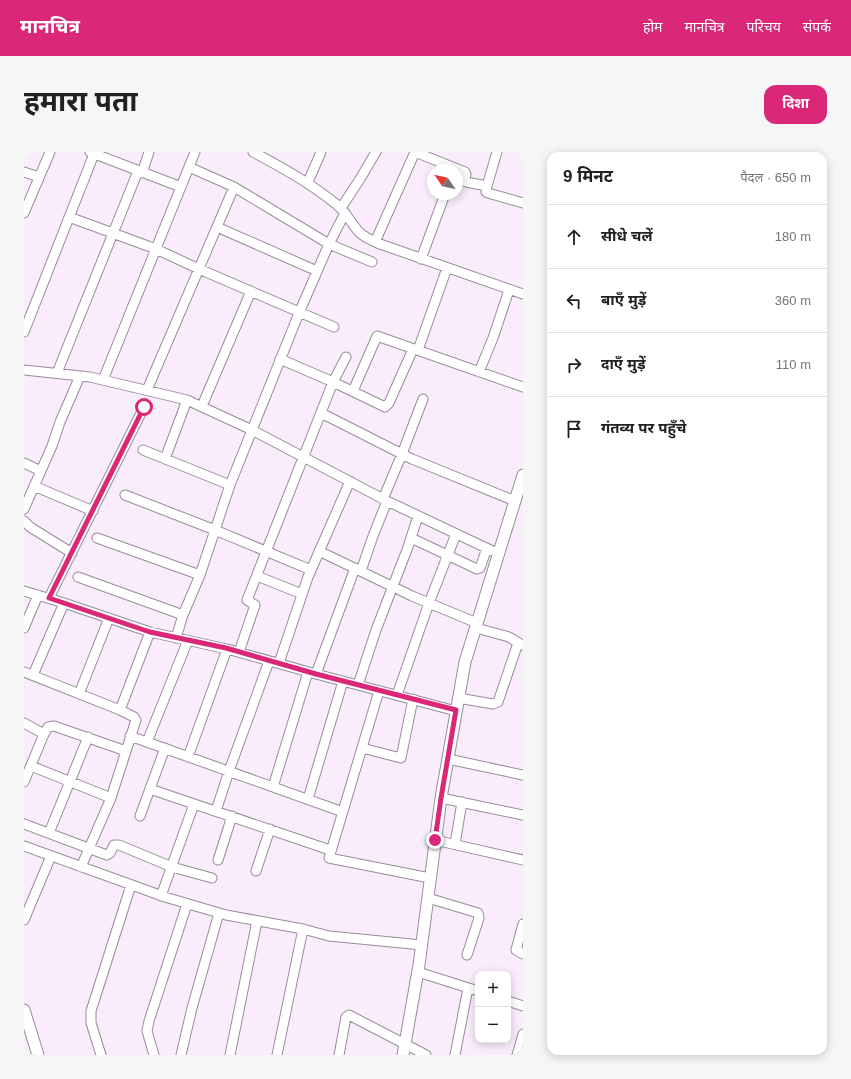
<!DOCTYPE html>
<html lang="hi">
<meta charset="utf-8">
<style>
:root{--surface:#fff;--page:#f6f6f6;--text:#202124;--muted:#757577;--line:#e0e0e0;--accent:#db2777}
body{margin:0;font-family:Helvetica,"Noto Sans Devanagari",sans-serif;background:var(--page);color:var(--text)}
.controls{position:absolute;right:12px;bottom:12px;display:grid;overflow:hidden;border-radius:8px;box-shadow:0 2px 10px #0003}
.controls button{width:36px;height:36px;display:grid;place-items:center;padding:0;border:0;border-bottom:1px solid var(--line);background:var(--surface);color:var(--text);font:20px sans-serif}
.compass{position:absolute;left:403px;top:12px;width:36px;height:36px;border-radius:50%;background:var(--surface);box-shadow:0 2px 10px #0003;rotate:304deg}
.stop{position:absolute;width:12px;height:12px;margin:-9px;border:3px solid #db2777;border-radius:50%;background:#fff}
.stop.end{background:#db2777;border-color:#fff;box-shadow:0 1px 4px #0008}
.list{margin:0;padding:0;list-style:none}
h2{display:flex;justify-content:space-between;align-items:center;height:52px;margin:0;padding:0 16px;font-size:17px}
h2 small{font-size:13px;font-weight:400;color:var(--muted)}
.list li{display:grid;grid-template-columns:26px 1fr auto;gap:12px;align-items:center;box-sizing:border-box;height:64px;padding:0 16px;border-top:1px solid var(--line)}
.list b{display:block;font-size:15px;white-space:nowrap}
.list em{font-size:13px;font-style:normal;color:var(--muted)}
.icon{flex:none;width:22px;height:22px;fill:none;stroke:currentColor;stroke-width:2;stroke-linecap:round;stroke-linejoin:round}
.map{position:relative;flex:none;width:499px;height:903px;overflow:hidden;border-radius:12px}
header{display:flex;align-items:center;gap:24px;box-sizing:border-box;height:56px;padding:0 20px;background:var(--accent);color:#fff}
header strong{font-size:19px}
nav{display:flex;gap:22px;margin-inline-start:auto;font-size:14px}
.intro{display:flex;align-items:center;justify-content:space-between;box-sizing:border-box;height:96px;padding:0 24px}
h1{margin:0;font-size:28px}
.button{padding:10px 18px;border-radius:12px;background:var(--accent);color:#fff;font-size:14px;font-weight:700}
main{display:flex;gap:24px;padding:0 24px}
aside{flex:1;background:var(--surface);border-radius:12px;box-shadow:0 2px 10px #0003}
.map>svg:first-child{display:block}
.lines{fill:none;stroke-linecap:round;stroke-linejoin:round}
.minor-casing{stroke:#988c9a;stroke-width:11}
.tertiary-casing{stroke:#988c9a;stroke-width:13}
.minor{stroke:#fff;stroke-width:9}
.tertiary{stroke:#fff;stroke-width:11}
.route{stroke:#db2777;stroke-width:5}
</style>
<header>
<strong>मानचित्र</strong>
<nav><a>होम</a><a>मानचित्र</a><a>परिचय</a><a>संपर्क</a></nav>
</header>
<div class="intro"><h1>हमारा पता</h1><a class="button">दिशा</a></div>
<main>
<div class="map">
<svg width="499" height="903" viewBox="0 0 499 903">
<rect width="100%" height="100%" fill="#f9ecfb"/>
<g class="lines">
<!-- minor casing -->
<g class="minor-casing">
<path id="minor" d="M 66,0 L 157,35
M 229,0 C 259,16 286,31 312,52 C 322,60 327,71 335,80 C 341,86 349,89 356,92 L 499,142
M 391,0 L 441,20 L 442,22 L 441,27 L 442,30 L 463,34 L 462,40 L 464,41 L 499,51
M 165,15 L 210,35 L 305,92 L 348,110
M 0,20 L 15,25
M 118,21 L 125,0
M 284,30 L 297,0
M 463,34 L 473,0
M 317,56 L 336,27 L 352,0
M 0,61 L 26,0
M 45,65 L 132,97 L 175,117 L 310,175
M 193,75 L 293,119
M 351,90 L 391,0
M 397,107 L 421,42
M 0,180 L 70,2
M 394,198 L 423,116
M 256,207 L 309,230 L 361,255 L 365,251 L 389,197
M 0,218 L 66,225 L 163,248 L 228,278 L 363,349 L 475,402
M 455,220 L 469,186 L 485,138
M 33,221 L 114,19
M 79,228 L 171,0
M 123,238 L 210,35
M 329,239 L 353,184 L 499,235
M 178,254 L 227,139
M 297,261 L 388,307 L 491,349
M 119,298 L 206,333
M 141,307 L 163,248
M 0,311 L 17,319
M 10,334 L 69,359
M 101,343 L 191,378 L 287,418
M 359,347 L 378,302 L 399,247
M 0,357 L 28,294 L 36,270 L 56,224
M 0,369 L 6,375 L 48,401
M 73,386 L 176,423
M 387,386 L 453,417 L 456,416 L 463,396
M 295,399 L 388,444 L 453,471
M 337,419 L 349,384 L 363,349
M 233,424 L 278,442
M 54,425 L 159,463
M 0,439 L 40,451 L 126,480 L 203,497 L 292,522 L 432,559
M 25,446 L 120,255
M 0,476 L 14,443
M 452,476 L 485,485 L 498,493
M 152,486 L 159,463 L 176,423 L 206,333 L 275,161 L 305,92 L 321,61
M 215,500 L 231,453 L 223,448 L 309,230 L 322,205
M 255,511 L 284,425 L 326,329
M 0,520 L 96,558 L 126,480
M 292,522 L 331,416
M 9,523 L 40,451
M 334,533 L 352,478 L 384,395 L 394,364
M 355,539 L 305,706 L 406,726
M 55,542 L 85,466
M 373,543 L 405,451 L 432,382
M 434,546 L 469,552 L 474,550 L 494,491
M 0,571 L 20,582
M 106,584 L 319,660
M 123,590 L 164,488
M 338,596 L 377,606 L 389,547
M 164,605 L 203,497
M 424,607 L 499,623
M 7,614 L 87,646
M 0,630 L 20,582 L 24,575 L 30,574 L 102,599
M 249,635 L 284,520
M 126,637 L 306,698
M 417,646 L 499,663
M 284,647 L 319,529
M 192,659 L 205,619 L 245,509
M 116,664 L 141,596
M 0,672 L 80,702 L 83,703 L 86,701 L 90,693 L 95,693 L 148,715 L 188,726
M 25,681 L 64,585
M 411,688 L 499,708
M 431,692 L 438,650
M 0,694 L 141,745 L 202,763 L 279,777 L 305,784 L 398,793
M 194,708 L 208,664
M 57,715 L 87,646 L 112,568 L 110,565 L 96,558
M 232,719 L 246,677
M 137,744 L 170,652
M 404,746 L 454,761 L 455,766 L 443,803
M 0,768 L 27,704
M 499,772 L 492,798 L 499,802
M 394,820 L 454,839
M 484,849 L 499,854
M 77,903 L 67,871 L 67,859 L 107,733
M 130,903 L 123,879 L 125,869 L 163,752
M 157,903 L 168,856 L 195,761
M 206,903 L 233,769
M 253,903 L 279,777
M 315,903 L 322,865 L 325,863 L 402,903
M 431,903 L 444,836
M 493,903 L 499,882"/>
</g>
<!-- tertiary casing -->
<g class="tertiary-casing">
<path id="tertiary" d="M 0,858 L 14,903
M 379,903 L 395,813 L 417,646 L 441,510 L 499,323"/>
</g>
<!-- minor -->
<use href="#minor" class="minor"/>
<!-- tertiary -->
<use href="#tertiary" class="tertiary"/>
</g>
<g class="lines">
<!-- route -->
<path class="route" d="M 120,255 L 25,446 L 126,480 L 202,496 L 292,522 L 432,558 L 417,646 L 411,688"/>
</g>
</svg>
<div class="controls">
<button>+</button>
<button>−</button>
</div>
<svg class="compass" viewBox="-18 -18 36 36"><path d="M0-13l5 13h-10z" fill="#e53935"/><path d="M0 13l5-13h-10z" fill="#757577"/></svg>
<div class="stop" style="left:120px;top:255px"></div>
<div class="stop end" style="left:411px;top:688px"></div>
</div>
<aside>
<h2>9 मिनट<small>पैदल · 650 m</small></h2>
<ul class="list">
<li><svg class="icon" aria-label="ahead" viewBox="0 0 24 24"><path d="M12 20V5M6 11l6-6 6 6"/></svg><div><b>सीधे चलें</b></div><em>180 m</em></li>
<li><svg class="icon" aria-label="left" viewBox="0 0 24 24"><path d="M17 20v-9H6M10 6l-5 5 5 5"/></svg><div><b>बाएँ मुड़ें</b></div><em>360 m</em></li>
<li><svg class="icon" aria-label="right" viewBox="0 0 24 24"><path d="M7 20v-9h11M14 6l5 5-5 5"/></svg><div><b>दाएँ मुड़ें</b></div><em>110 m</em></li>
<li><svg class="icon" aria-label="arrive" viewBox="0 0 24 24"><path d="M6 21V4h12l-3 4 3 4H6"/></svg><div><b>गंतव्य पर पहुँचे</b></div></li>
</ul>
</aside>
</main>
